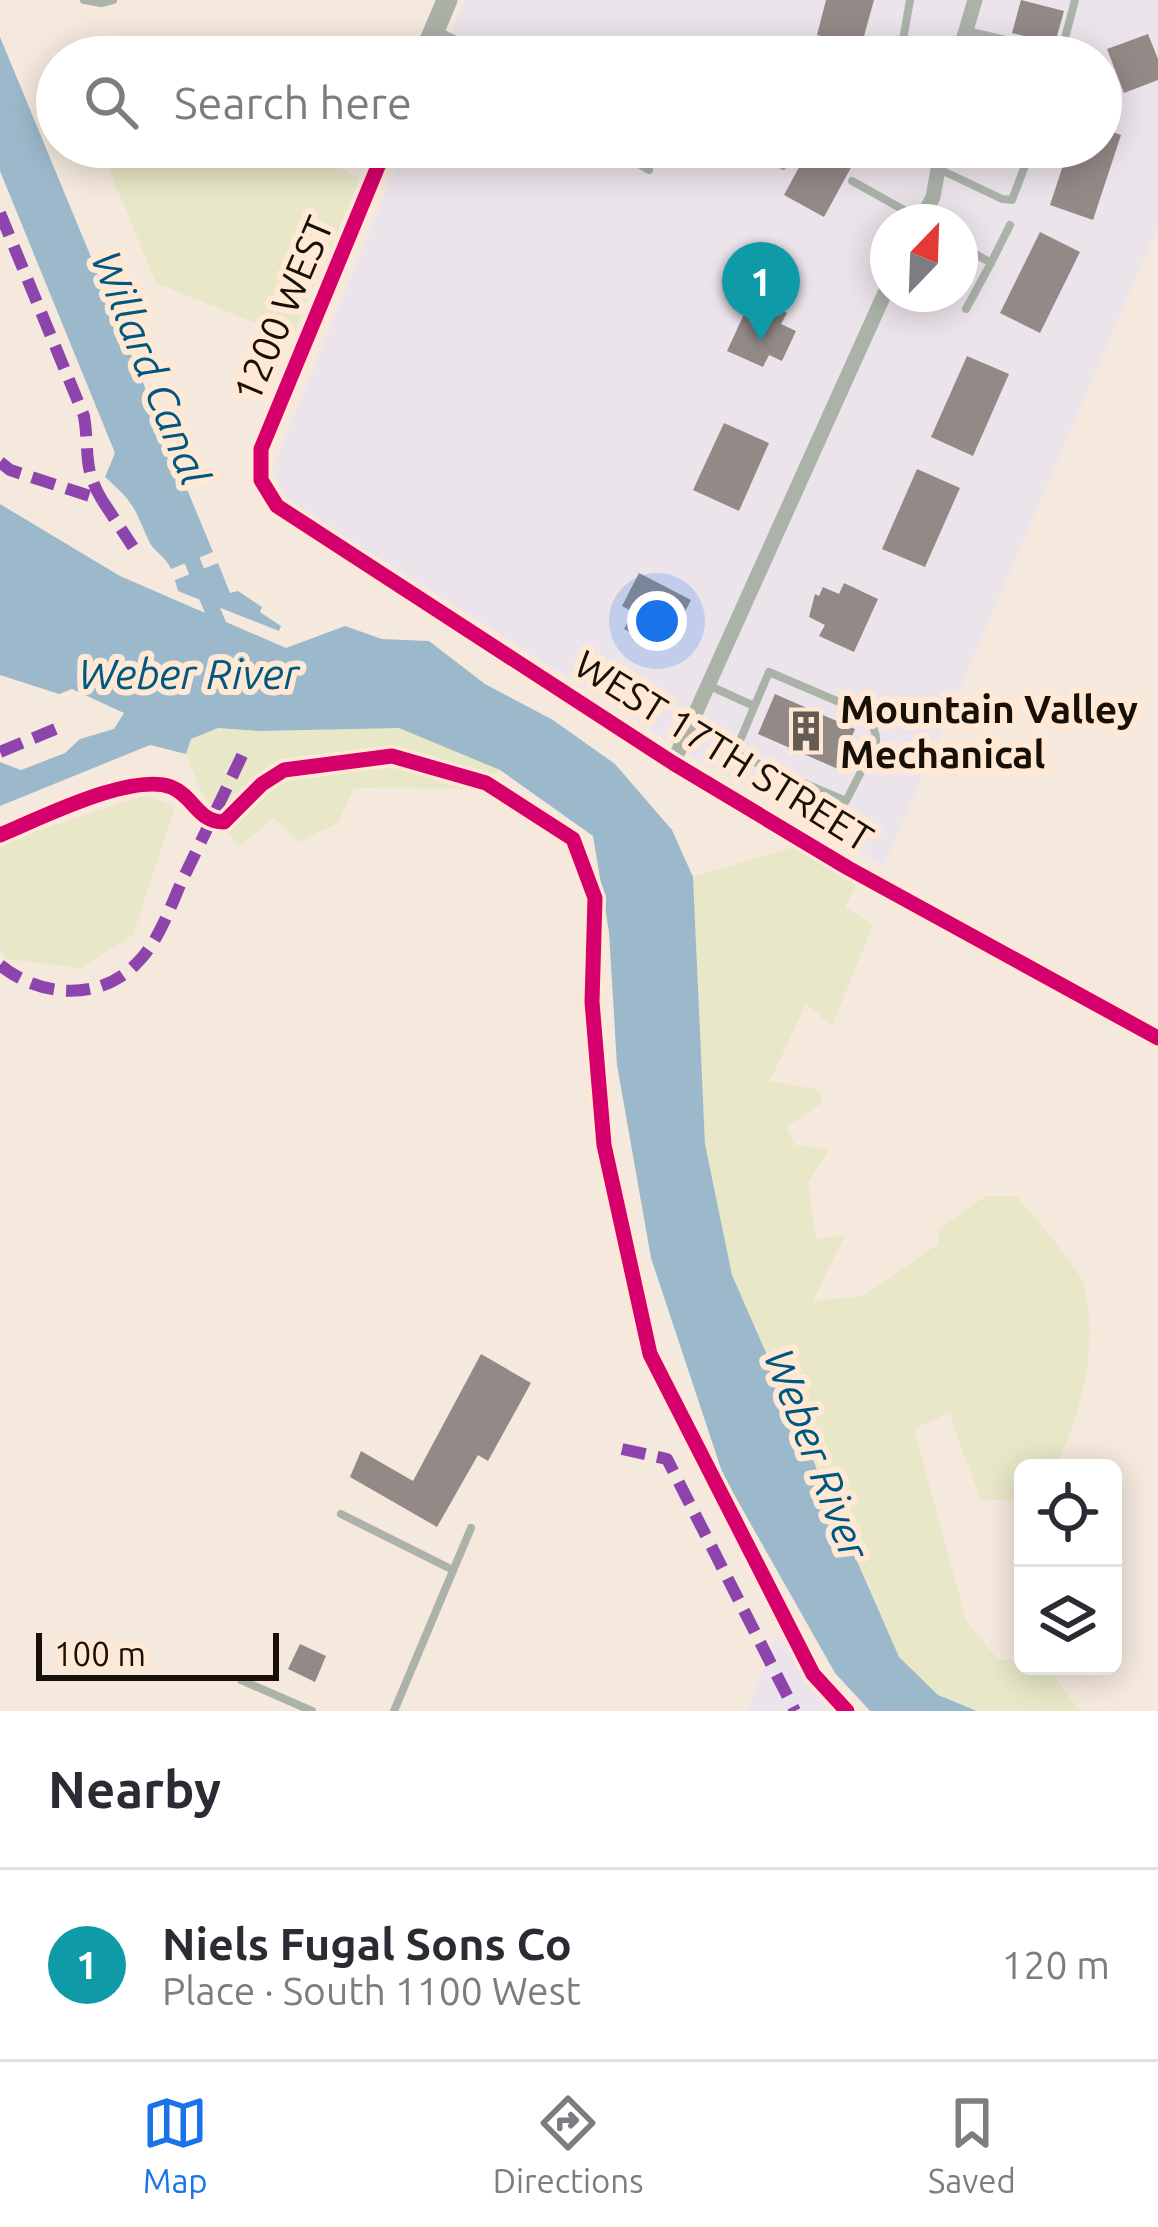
<!DOCTYPE html>
<meta charset="utf-8">
<style>
:root{--surface:#fff;--page:#f2f2f3;--text:#2b2b33;--muted:#7c7c81;--line:#e1e1e2;--accent:#1a73e8}
body{margin:0;font-family:Ubuntu,sans-serif;background:var(--page);color:var(--text)}
.controls{position:absolute;right:36px;bottom:36px;display:grid;overflow:hidden;border-radius:18px;box-shadow:0 6px 30px #0003}
.controls button{width:108px;height:108px;display:grid;place-items:center;padding:0;border:0;border-bottom:3px solid var(--line);background:var(--surface);color:var(--text);font:60px sans-serif}
.compass{position:absolute;left:870px;top:204px;width:108px;height:108px;border-radius:50%;background:var(--surface);box-shadow:0 6px 30px #0003;rotate:23deg}
.scale{position:absolute;left:36px;bottom:30px;width:243px;box-sizing:border-box;padding-left:12px;border:6px solid #180f07;border-top:0;font-size:33px;line-height:42px;white-space:nowrap;color:#180f07;-webkit-text-stroke:9px #ffe9d4;paint-order:stroke}
.you{position:absolute;left:657px;top:621px;width:42px;height:42px;margin:-30px;border:9px solid #fff;border-radius:50%;background:#1a73e8;box-shadow:0 0 0 18px #1a73e833}
.badge{display:grid;place-items:center;width:78px;height:78px;border-radius:50%;background:var(--accent);color:#fff;font-size:39px;font-weight:700}
.pin{position:absolute;translate:-50% -99px;filter:drop-shadow(0 3px 6px #0008)}
.pin::after{content:'';position:absolute;top:63px;width:42px;height:36px;background:inherit;clip-path:polygon(0 0,100% 0,50% 100%)}
.list{margin:0;padding:0;list-style:none}
h2{display:flex;justify-content:space-between;align-items:center;height:156px;margin:0;padding:0 48px;font-size:51px}
h2 small{font-size:39px;font-weight:400;color:var(--muted)}
.list li{display:grid;grid-template-columns:78px 1fr auto;gap:36px;align-items:center;box-sizing:border-box;height:192px;padding:0 48px;border-top:3px solid var(--line)}
.list b{display:block;font-size:45px;white-space:nowrap}
.list p{margin:0;font-size:39px;white-space:nowrap;color:var(--muted)}
.list em{font-size:39px;font-style:normal;color:var(--muted)}
.icon{flex:none;width:66px;height:66px;fill:none;stroke:currentColor;stroke-width:2;stroke-linecap:round;stroke-linejoin:round}
.map{position:relative;flex:none;width:1158px;height:1711px;overflow:hidden}
.search{position:absolute;background:var(--surface);box-shadow:0 6px 30px #0003;left:36px;right:36px;top:36px;height:132px;display:flex;align-items:center;gap:30px;box-sizing:border-box;padding:0 42px;border-radius:66px;color:var(--muted);font-size:45px}
.sheet{height:348px;background:var(--surface)}
nav{display:flex;justify-content:space-around;align-items:center;box-sizing:border-box;height:168px;border-top:3px solid var(--line);background:var(--surface);font-size:33px;color:var(--muted)}
nav a{display:grid;justify-items:center;gap:6px}
nav .on{color:var(--accent)}
.map>svg:first-child{display:block}
.industrial{fill:#ece4eb;fill-rule:evenodd}
.green{fill:#e8e7c7}
.water{fill:#9cb9cb}
.lines{fill:none;stroke-linecap:round;stroke-linejoin:round}
.canal{stroke:#9cb9cb;stroke-width:16}
.building{fill:#938987}
.lane{stroke:#abb3a9;stroke-width:8}
.street{stroke:#abb3a9;stroke-width:15}
.secondary{stroke:#aab1a7;stroke-width:21}
.quiet{stroke:#8e44ad;stroke-width:12;stroke-dasharray:24 12;stroke-linecap:butt}
.cycleway-casing{stroke:#ffe9d4;stroke-width:22}
.cycleway{stroke:#d6006c;stroke-width:15}
.labels{text-anchor:middle;stroke-width:12;stroke-linejoin:round;paint-order:stroke}
.street-label{font-size:39px;fill:#180f07;stroke:#ffe9d4}
.poi-label{font-size:39px;font-weight:bold;fill:#180f07;stroke:#ffe9d4;text-anchor:start}
.water-label{font-size:42px;font-style:italic;fill:#00577f;stroke:#ffe9d4}
</style>
<div class="map">
<svg width="1158" height="1711" viewBox="0 0 1158 1711">
<rect width="100%" height="100%" fill="#f5e9de"/>
<!-- industrial -->
<path class="industrial" d="M 465,0 L 1158,0 L 1158,227 L 884,866 L 695,758 L 287,500 L 272,469 L 404,147 L 1101,147 L 1101,57 L 441,57 ZM 888,222 L 960,222 L 960,294 L 888,294 Z
M 778,1633 L 814,1692 L 832,1711 L 747,1711 Z"/>
<!-- green -->
<path class="green" d="M 100,147 L 296,147 L 360,178 L 292,338 L 156,283 Z
M 399,727 L 500,770 L 477,789 L 354,788 L 338,823 L 298,842 L 274,818 L 238,847 L 200,789 L 186,754 L 191,739 L 218,728 L 259,731 Z
M 146,795 L 175,807 L 133,935 L 82,968 L 5,959 L 0,947 L 0,843 Z
M 797,846 L 858,882 L 845,907 L 873,925 L 832,1026 L 806,1004 L 770,1081 L 819,1090 L 822,1103 L 786,1127 L 795,1145 L 829,1150 L 808,1183 L 816,1239 L 845,1235 L 813,1301 L 863,1296 L 938,1244 L 939,1228 L 986,1196 L 1017,1196 C 1032,1215 1079,1266 1084,1286 C 1100,1344 1081,1417 1054,1468 L 1023,1468 L 1023,1498 L 981,1501 L 949,1413 L 914,1429 L 966,1620 L 998,1660 L 1023,1660 L 1023,1666 L 1046,1666 L 1080,1711 L 977,1711 L 938,1695 L 899,1657 L 732,1275 L 705,1144 L 693,877 Z"/>
<!-- water -->
<path class="water" d="M 0,37 L 213,552 L 171,569 C 166,556 152,551 148,539 C 133,505 134,503 105,477 L 115,453 L 0,171 Z
M 0,504 L 120,576 L 286,648 L 345,626 L 382,639 L 429,641 L 485,684 L 553,720 L 615,764 L 672,830 L 693,877 L 705,1144 L 732,1275 L 899,1657 L 938,1695 L 977,1711 L 870,1711 L 835,1673 L 723,1475 L 651,1258 L 617,1065 L 609,932 L 593,836 L 500,770 L 399,728 L 259,731 L 218,728 L 191,739 L 186,754 L 150,745 L 0,806 L 0,762 L 21,770 L 65,753 L 80,739 L 114,729 L 124,713 L 72,689 L 59,694 L 0,675 Z
M 218,563 L 230,593 L 238,591 L 262,607 L 260,612 L 281,626 L 279,631 L 178,591 L 175,580 Z"/>
<g class="lines">
<!-- canal -->
<path class="canal" d="M 185,543 L 223,636"/>
</g>
<!-- building -->
<path class="building" d="M 826,0 L 874,0 L 861,47 L 817,35 Z
M 1021,0 L 1064,11 L 1055,43 L 1012,33 Z
M 1148,34 L 1158,59 L 1158,80 L 1124,93 L 1107,49 Z
M 1101,128 L 1121,135 L 1093,220 L 1050,205 L 1069,147 L 1101,147 Z
M 810,147 L 853,147 L 860,151 L 824,217 L 784,195 Z
M 1040,232 L 1080,252 L 1040,333 L 1000,313 Z
M 752,297 L 787,313 L 781,324 L 796,331 L 782,361 L 769,355 L 763,367 L 727,351 Z
M 967,356 L 1009,374 L 973,456 L 931,437 Z
M 724,423 L 769,443 L 739,511 L 693,490 Z
M 917,469 L 960,488 L 925,567 L 882,549 Z
M 639,573 L 691,600 L 674,633 L 663,628 L 654,644 L 624,629 L 633,612 L 622,606 Z
M 844,583 L 878,599 L 854,652 L 819,636 L 825,625 L 809,617 L 815,594 L 819,596 L 823,587 L 839,594 Z
M 775,694 L 855,729 L 838,769 L 758,734 Z
M 481,1354 L 531,1383 L 488,1461 L 478,1455 L 437,1527 L 350,1477 L 361,1451 L 413,1481 Z
M 300,1644 L 326,1656 L 315,1682 L 288,1669 Z"/>
<g class="lines">
<!-- lane -->
<path class="lane" d="M 84,0 L 101,3 L 113,0
M 436,30 L 490,57
M 967,31 L 1061,53 L 1075,0
M 900,57 L 910,0
M 610,147 L 649,170
M 783,166 L 793,147
M 939,169 L 1002,199 L 1012,200 L 1032,147
M 852,181 L 920,219
M 960,245 L 991,263 L 966,309
M 991,263 L 1010,225
M 769,672 L 865,713 C 871,723 877,731 876,743 L 846,801 L 738,755 L 736,750 Z
M 710,686 L 754,706
M 341,1514 L 453,1570
M 241,1680 L 312,1711
M 394,1711 L 471,1528"/>
<!-- street -->
<path class="street" d="M 958,57 L 975,0
M 920,222 L 933,197 L 942,147
M 673,763 L 888,286"/>
<!-- secondary -->
<path class="secondary" d="M 423,57 L 447,0
M 386,147 L 261,449 L 261,480 L 277,506 L 673,763 L 848,868 L 1158,1038"/>
<!-- quiet -->
<path class="quiet" d="M 0,213 L 84,416 C 90,453 82,466 102,500
M 0,462 L 10,470 L 102,500 L 133,547
M 0,752 L 65,725
M 0,965 C 39,997 99,1002 136,964 C 158,943 169,910 181,883 C 203,837 225,792 246,747
M 622,1449 L 667,1459 L 795,1711"/>
<!-- cycleway casing -->
<g class="cycleway-casing">
<path id="cycleway" d="M 386,147 L 261,449 L 261,480 L 277,506 L 673,763 L 848,868 L 1158,1038
M 0,835 C 39,819 131,772 171,787 C 194,796 197,822 224,822 L 262,784 L 284,770 L 392,756 L 486,783 L 573,839 L 595,898 L 592,1002 L 604,1145 L 650,1354 L 813,1674 L 847,1711"/>
</g>
<!-- cycleway -->
<use href="#cycleway" class="cycleway"/>
</g>
<!-- icons -->
<defs>
<g id="building-bare" transform="scale(3.24)"><path d="M-4-6H4V6H1V3H-1V6H-4ZM-2.5-4.3h1.7v1.8h-1.7ZM.8-4.3h1.7v1.8H.8ZM-2.5-1h1.7V.8h-1.7ZM.8-1h1.7V.8H.8Z" fill="#655b52" stroke="#ffe9d4" stroke-width="2.5" paint-order="stroke"/></g>
</defs>
<g fill-rule="evenodd">
<use href="#building-bare" x="806" y="731"/>
</g>
<g class="labels">
<!-- street labels -->
<g class="street-label">
<text transform="translate(283 309) rotate(-67)" y="14">1200 WEST</text>
<text transform="translate(724 751) rotate(32)" y="14">WEST 17TH STREET</text>
</g>
<!-- poi labels -->
<g class="poi-label">
<text x="840" y="723">Mountain Valley<tspan x="840" dy="45">Mechanical</tspan></text>
</g>
<!-- water labels -->
<g class="water-label">
<text transform="translate(151 368) rotate(68)" y="15">Willard Canal</text>
<text x="189" y="689">Weber River</text>
<text transform="translate(817 1454) rotate(69)" y="15">Weber River</text>
</g>
</g>
</svg>
<div class="controls">
<button><svg class="icon" aria-label="locate" viewBox="0 0 24 24"><circle cx="12" cy="12" r="6"/><path d="M12 2v4M12 18v4M2 12h4M18 12h4"/></svg></button>
<button><svg class="icon" aria-label="layers" viewBox="0 0 24 24"><path d="M12 4l9 5-9 5-9-5zM3 14l9 5 9-5"/></svg></button>
</div>
<svg class="compass" viewBox="-18 -18 36 36"><path d="M0-13l5 13h-10z" fill="#e53935"/><path d="M0 13l5-13h-10z" fill="#7c7c81"/></svg>
<div class="scale">100 m</div>
<div class="you"></div>
<div class="pin badge" style="left:761px;top:341px;background:#0f9aa8">1</div>
<div class="search"><svg class="icon" aria-label="search" viewBox="0 0 24 24"><circle cx="10" cy="10" r="6"/><path d="M15 15l6 6"/></svg>Search here</div>
</div>
<section class="sheet">
<h2>Nearby<small></small></h2>
<ul class="list">
<li><span class="badge" style="background:#0f9aa8">1</span><div><b>Niels Fugal Sons Co</b><p>Place · South 1100 West</p></div><em>120 m</em></li>
</ul>
</section>
<nav>
<a class="on"><svg class="icon" aria-label="map" viewBox="0 0 24 24"><path d="M3 6l6-2 6 2 6-2v14l-6 2-6-2-6 2zM9 4v14M15 6v14"/></svg>Map</a>
<a><svg class="icon" aria-label="directions" viewBox="0 0 24 24"><path d="M12 3l9 9-9 9-9-9zM9 14v-3h6M13 9l2 2-2 2"/></svg>Directions</a>
<a><svg class="icon" aria-label="saved" viewBox="0 0 24 24"><path d="M7 4h10v16l-5-4-5 4z"/></svg>Saved</a>
</nav>
